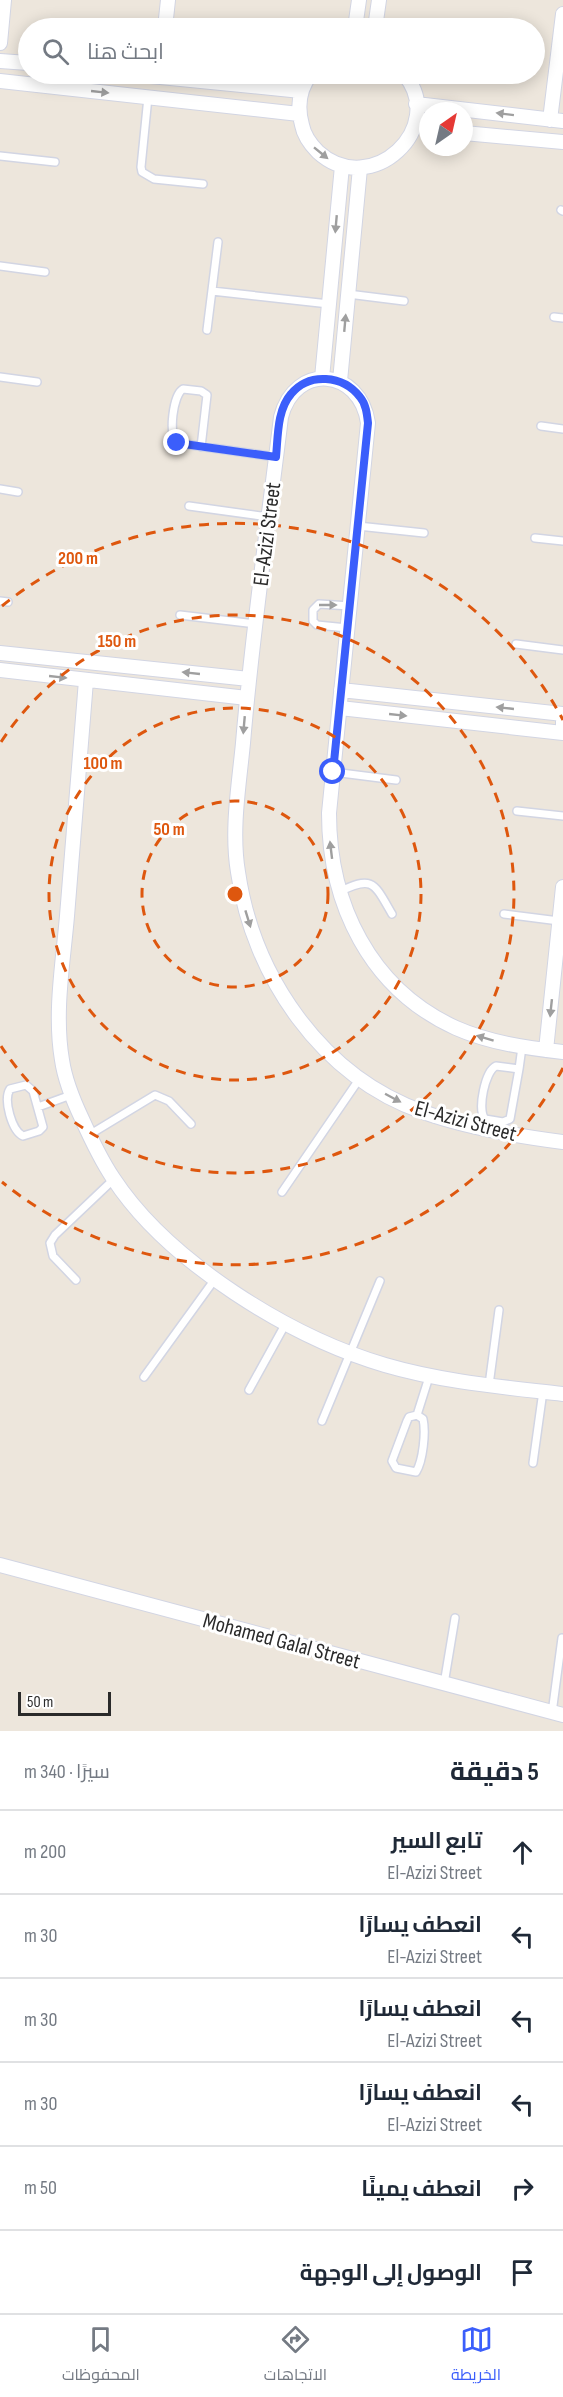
<!DOCTYPE html>
<html lang="ar">
<meta charset="utf-8">
<style>
:root{--surface:#fff;--page:#f6f6f7;--text:#1f2937;--muted:#747a83;--line:#e0e1e3;--accent:#3b5efb}
body{margin:0;font-family:"Sofia Sans Condensed",Cairo,sans-serif;background:var(--page);color:var(--text);direction:rtl}
.compass{position:absolute;left:419px;top:102px;width:54px;height:54px;border-radius:50%;background:var(--surface);box-shadow:0 3px 15px #0003;rotate:34deg}
.scale{position:absolute;left:18px;bottom:15px;width:93px;box-sizing:border-box;padding-left:6px;border:3px solid #2a2a2a;border-top:0;font-size:16px;line-height:21px;white-space:nowrap;color:#2a2a2a;-webkit-text-stroke:4px #fff;paint-order:stroke}
.stop{position:absolute;width:18px;height:18px;margin:-14px;border:4px solid #3b5efb;border-radius:50%;background:#fff}
.stop.end{background:#3b5efb;border-color:#fff;box-shadow:0 2px 6px #0008}
.list{margin:0;padding:0;list-style:none}
h2{display:flex;justify-content:space-between;align-items:center;height:78px;margin:0;padding:0 24px;font-size:26px}
h2 small{font-size:20px;font-weight:400;color:var(--muted)}
.list li{display:grid;grid-template-columns:39px 1fr auto;gap:18px;align-items:center;box-sizing:border-box;height:84px;padding:0 24px;border-top:2px solid var(--line)}
.list b{display:block;font-size:22px;white-space:nowrap}
.list p{margin:0;font-size:20px;white-space:nowrap;color:var(--muted)}
.list em{font-size:20px;font-style:normal;color:var(--muted)}
.icon{flex:none;width:33px;height:33px;fill:none;stroke:currentColor;stroke-width:2;stroke-linecap:round;stroke-linejoin:round}
.map{position:relative;flex:none;width:563px;height:1731px;overflow:hidden;direction:ltr}
.search{position:absolute;background:var(--surface);box-shadow:0 3px 15px #0003;left:18px;right:18px;top:18px;height:66px;display:flex;align-items:center;gap:15px;box-sizing:border-box;padding:0 21px;border-radius:33px;color:var(--muted);font-size:22px}
.sheet{height:582px;background:var(--surface)}
nav{display:flex;justify-content:space-around;align-items:center;box-sizing:border-box;height:84px;border-top:2px solid var(--line);background:var(--surface);font-size:16px;color:var(--muted)}
nav a{display:grid;justify-items:center;gap:3px}
nav .on{color:var(--accent)}
.map>svg:first-child{display:block}
.lines{fill:none;stroke-linecap:round;stroke-linejoin:round}
.lane-casing{stroke:#d2d5e3;stroke-width:10}
.street-casing{stroke:#d2d5e3;stroke-width:16}
.lane{stroke:#fff;stroke-width:7}
.street{stroke:#fff;stroke-width:14}
.oneway{fill:#9f9f9f}
.route{stroke:#3b5efb;stroke-width:8}
.ring{fill:none;stroke:#de570e;stroke-width:3;stroke-dasharray:10 8}
.labels{text-anchor:middle;stroke-width:6;stroke-linejoin:round;paint-order:stroke}
.street-label{font-size:22px;fill:#2a2a2a;stroke:#fff}
.centre{fill:#de570e;stroke:#fff;stroke-width:3}
.ring-label{font-size:18px;text-anchor:middle;font-weight:bold;fill:#de570e;stroke:#fff;stroke-width:6;stroke-linejoin:round;paint-order:stroke}
</style>
<div class="map">
<svg width="563" height="1731" viewBox="0 0 563 1731">
<rect width="100%" height="100%" fill="#ede6dc"/>
<g class="lines">
<!-- lane casing -->
<g class="lane-casing">
<path id="lane" d="M 148,97 L 141,167 L 142,172 L 154,179 L 203,184
M 0,156 L 55,162
M 561,210 L 563,211
M 0,266 L 45,272
M 212,291 L 329,304
M 348,294 L 404,301
M 554,317 L 563,318
M 207,330 L 218,242
M 0,377 L 37,382
M 541,426 L 563,429
M 201,447 L 207,395 L 201,391 L 183,389 C 173,395 168,435 177,443 L 276,457
M 0,489 L 18,492
M 189,506 L 268,517
M 358,526 L 424,533
M 535,538 L 563,541
M 0,601 L 8,602
M 180,615 L 256,624
M 347,628 L 317,625 L 313,621 L 313,610 L 319,604 L 350,606
M 516,644 L 563,650
M 333,772 L 396,780
M 517,811 L 563,816
M 339,892 C 373,875 374,883 392,914
M 504,914 L 559,921
M 519,1069 L 510,1119 L 503,1122 L 485,1119 C 477,1110 485,1071 496,1066 L 519,1069 L 522,1047
M 26,1085 L 33,1091 L 43,1127 L 39,1131 L 23,1136 C 12,1131 3,1100 10,1089 Z
M 38,1107 L 71,1095
M 89,1135 L 155,1095 L 169,1101 L 191,1124
M 282,1192 L 360,1078
M 76,1280 L 53,1256 L 50,1243 L 55,1235 L 114,1179
M 144,1377 L 215,1279
M 489,1385 L 499,1310
M 249,1390 L 286,1323
M 417,1415 L 423,1419 C 426,1432 423,1461 416,1472 L 396,1468 L 392,1461 L 407,1421 L 409,1417 Z
M 417,1415 L 429,1377
M 322,1421 L 380,1281
M 533,1463 L 543,1391
M 444,1684 L 455,1618
M 552,1713 L 562,1638"/>
</g>
<!-- street casing -->
<g class="street-casing">
<path id="street" d="M 165,28 L 168,0
M 355,28 L 359,0
M 375,28 L 379,0
M 0,43 L 4,0
M 0,61 L 28,63
M 130,74 L 301,91
M 311,74 C 299,89 297,107 302,125 C 304,136 311,145 318,152 C 371,200 449,127 404,74
M 0,81 L 299,114
M 416,104 L 563,121
M 550,120 L 563,14
M 464,133 L 563,142
M 322,378 L 342,166
M 340,381 L 360,168
M 0,653 L 249,679
M 0,670 L 247,698
M 86,680 C 80,759 73,838 67,916 C 63,963 54,1013 62,1060 C 65,1081 73,1100 82,1119 C 91,1139 101,1160 113,1178 C 168,1262 290,1337 385,1365 C 443,1382 503,1387 563,1394
M 341,690 L 563,714 L 563,726
M 340,708 L 563,733
M 546,1050 L 563,887
M 563,1052 C 527,1048 490,1043 456,1028 C 370,989 329,904 329,813 L 368,423 C 360,368 295,362 281,417 C 268,525 252,634 243,743 C 239,785 231,830 238,872 C 253,976 321,1076 423,1112 C 468,1128 516,1136 563,1142
M 0,1565 L 563,1715"/>
</g>
<!-- lane -->
<use href="#lane" class="lane"/>
<!-- street -->
<use href="#street" class="street"/>
</g>
<!-- one-way arrows -->
<defs><path id="oneway-solid" d="M-6-.8H1V-3.2L6.5 0L1 3.2V.8H-6Z" transform="scale(1.5)"/></defs>
<g class="oneway">
<use href="#oneway-solid" transform="translate(100 92) rotate(6)"/>
<use href="#oneway-solid" transform="translate(505 114) rotate(-173)"/>
<use href="#oneway-solid" transform="translate(321 153) rotate(39)"/>
<use href="#oneway-solid" transform="translate(336 224) rotate(95)"/>
<use href="#oneway-solid" transform="translate(345 323) rotate(-85)"/>
<use href="#oneway-solid" transform="translate(328 605)"/>
<use href="#oneway-solid" transform="translate(191 673) rotate(-174)"/>
<use href="#oneway-solid" transform="translate(58 677) rotate(6)"/>
<use href="#oneway-solid" transform="translate(505 708) rotate(-174)"/>
<use href="#oneway-solid" transform="translate(398 715) rotate(6)"/>
<use href="#oneway-solid" transform="translate(244 725) rotate(95)"/>
<use href="#oneway-solid" transform="translate(331 850) rotate(-97)"/>
<use href="#oneway-solid" transform="translate(248 919) rotate(73)"/>
<use href="#oneway-solid" transform="translate(551 1008) rotate(96)"/>
<use href="#oneway-solid" transform="translate(485 1038) rotate(-163)"/>
<use href="#oneway-solid" transform="translate(393 1098) rotate(28)"/>
</g>
<g class="lines">
<!-- route -->
<path class="route" d="M 177,443 L 276,457 C 278,437 277,410 291,394 C 309,372 343,375 360,397 C 366,404 367,414 368,423 L 333,772"/>
</g>
<!-- distance rings -->
<g class="ring">
<circle cx="235" cy="894" r="93"/>
<circle cx="235" cy="894" r="186"/>
<path d="M1 742A279 279 0 1 1 1 1046"/>
<path d="M563 1068A371 371 0 0 1 2 1182M2 606A371 371 0 0 1 563 720"/>
</g>
<g class="labels">
<!-- street labels -->
<g class="street-label">
<text transform="translate(266 534) rotate(-83)" y="8">El-Azizi Street</text>
<text transform="translate(466 1120) rotate(15)" y="8">El-Azizi Street</text>
<text transform="translate(282 1640) rotate(15)" y="8">Mohamed Galal Street</text>
</g>
</g>
<circle cx="235" cy="894" r="9" class="centre"/>
<g class="ring-label">
<text x="78" y="564">200 m</text>
<text x="117" y="647">150 m</text>
<text x="103" y="769">100 m</text>
<text x="169" y="835">50 m</text>
</g>
</svg>
<svg class="compass" viewBox="-18 -18 36 36"><path d="M0-13l5 13h-10z" fill="#e53935"/><path d="M0 13l5-13h-10z" fill="#747a83"/></svg>
<div class="scale">50 m</div>
<div class="stop" style="left:333px;top:772px"></div>
<div class="stop end" style="left:177px;top:443px"></div>
<div class="search"><svg class="icon" aria-label="search" viewBox="0 0 24 24"><circle cx="10" cy="10" r="6"/><path d="M15 15l6 6"/></svg>ابحث هنا</div>
</div>
<section class="sheet">
<h2>5 دقيقة<small>سيرًا · 340 m</small></h2>
<ul class="list">
<li><svg class="icon" aria-label="ahead" viewBox="0 0 24 24"><path d="M12 20V5M6 11l6-6 6 6"/></svg><div><b>تابع السير</b><p>El-Azizi Street</p></div><em>200 m</em></li>
<li><svg class="icon" aria-label="left" viewBox="0 0 24 24"><path d="M17 20v-9H6M10 6l-5 5 5 5"/></svg><div><b>انعطف يسارًا</b><p>El-Azizi Street</p></div><em>30 m</em></li>
<li><svg class="icon" aria-label="left" viewBox="0 0 24 24"><path d="M17 20v-9H6M10 6l-5 5 5 5"/></svg><div><b>انعطف يسارًا</b><p>El-Azizi Street</p></div><em>30 m</em></li>
<li><svg class="icon" aria-label="left" viewBox="0 0 24 24"><path d="M17 20v-9H6M10 6l-5 5 5 5"/></svg><div><b>انعطف يسارًا</b><p>El-Azizi Street</p></div><em>30 m</em></li>
<li><svg class="icon" aria-label="right" viewBox="0 0 24 24"><path d="M7 20v-9h11M14 6l5 5-5 5"/></svg><div><b>انعطف يمينًا</b></div><em>50 m</em></li>
<li><svg class="icon" aria-label="arrive" viewBox="0 0 24 24"><path d="M6 21V4h12l-3 4 3 4H6"/></svg><div><b>الوصول إلى الوجهة</b></div></li>
</ul>
</section>
<nav>
<a class="on"><svg class="icon" aria-label="map" viewBox="0 0 24 24"><path d="M3 6l6-2 6 2 6-2v14l-6 2-6-2-6 2zM9 4v14M15 6v14"/></svg>الخريطة</a>
<a><svg class="icon" aria-label="directions" viewBox="0 0 24 24"><path d="M12 3l9 9-9 9-9-9zM9 14v-3h6M13 9l2 2-2 2"/></svg>الاتجاهات</a>
<a><svg class="icon" aria-label="saved" viewBox="0 0 24 24"><path d="M7 4h10v16l-5-4-5 4z"/></svg>المحفوظات</a>
</nav>
